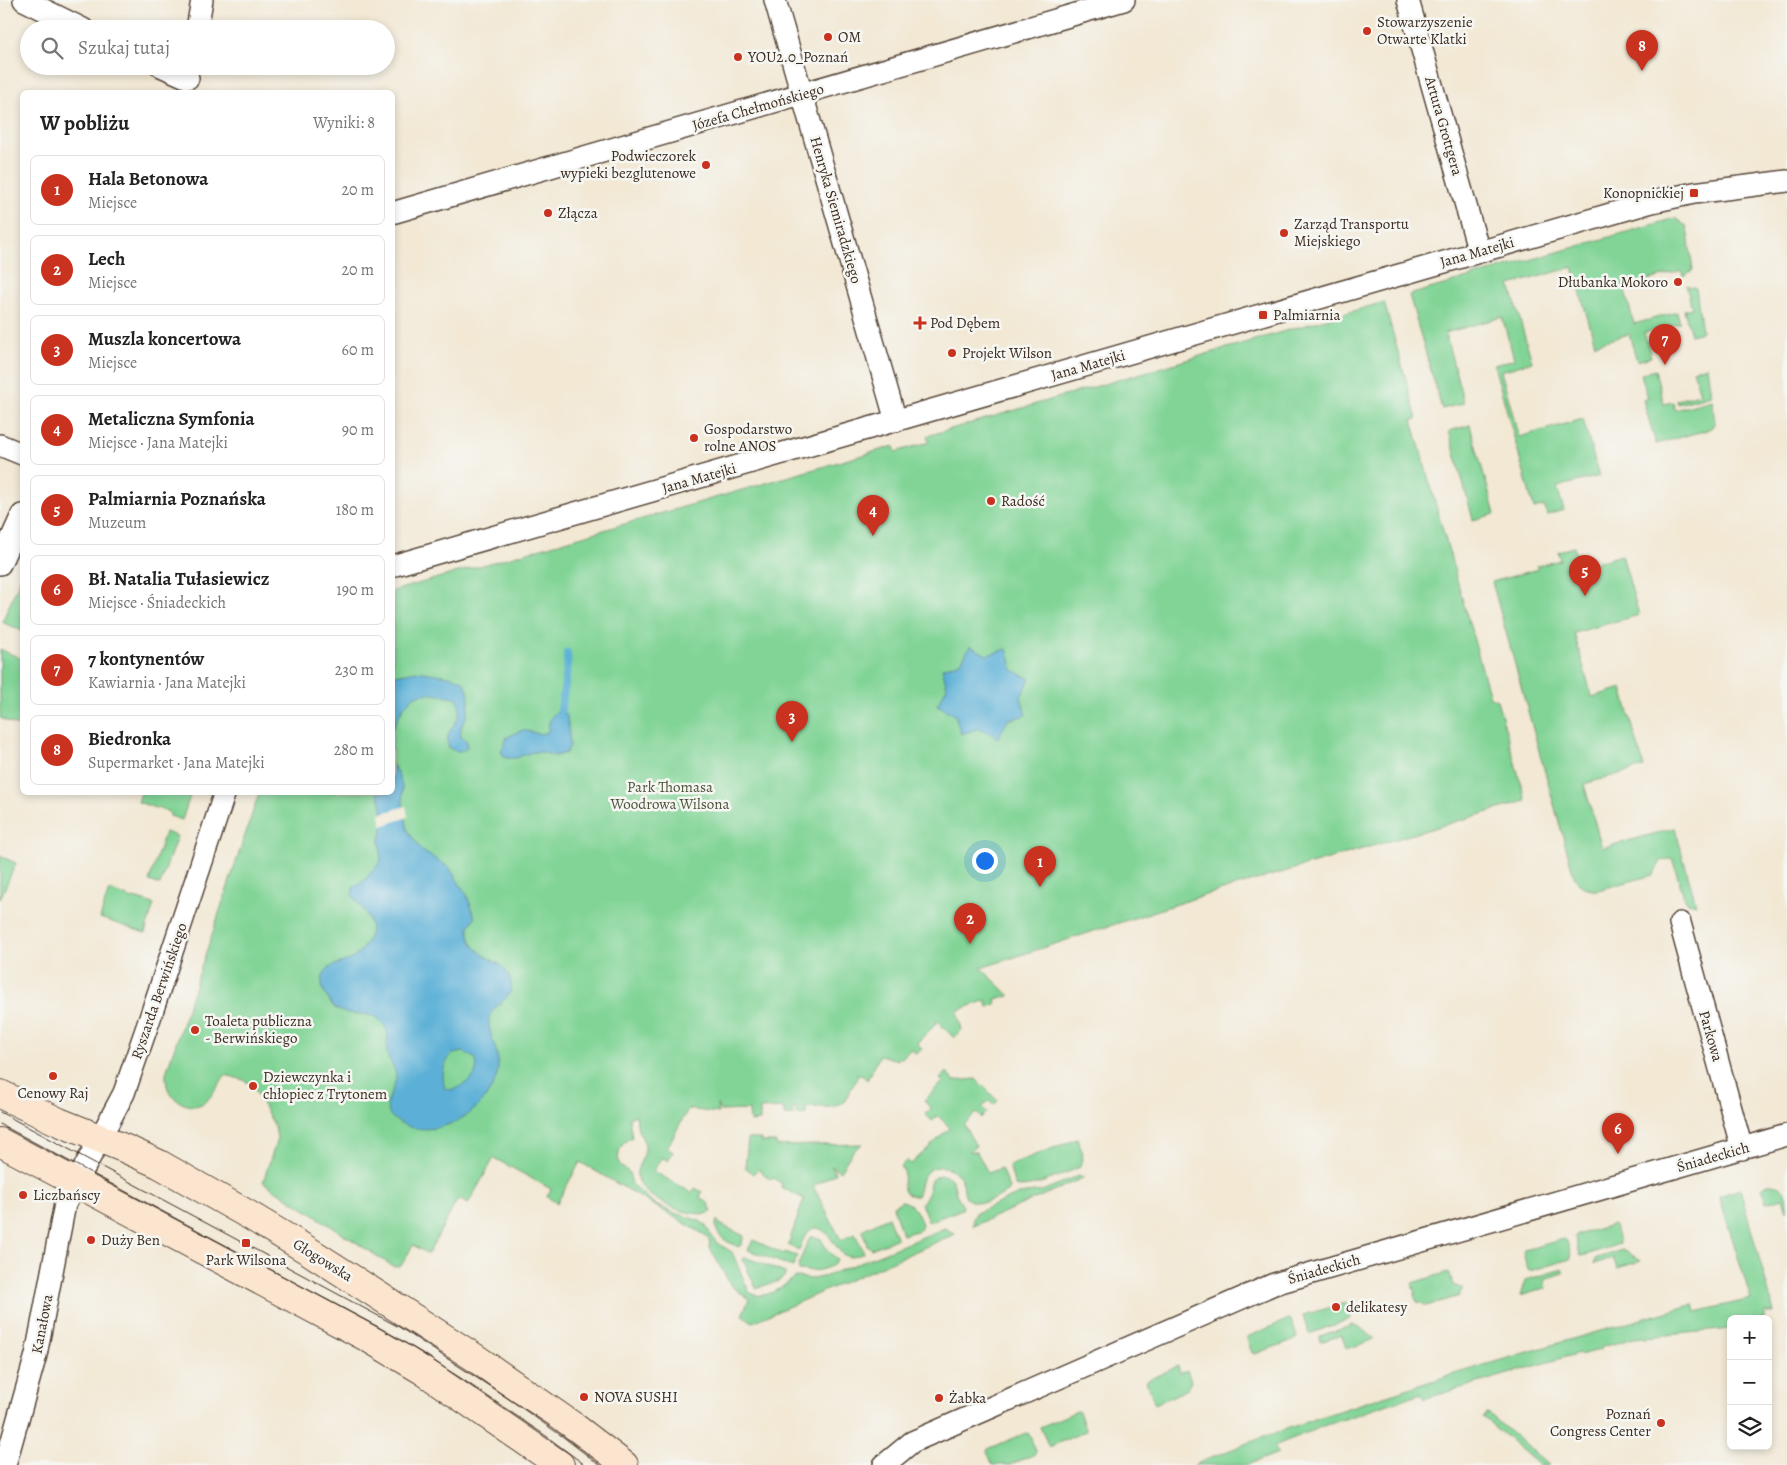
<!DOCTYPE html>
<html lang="pl">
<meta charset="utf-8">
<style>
:root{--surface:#fff;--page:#f2f2f2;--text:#222;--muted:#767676;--line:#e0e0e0;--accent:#c8321e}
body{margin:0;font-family:Alegreya,serif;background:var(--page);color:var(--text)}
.controls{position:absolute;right:15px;bottom:15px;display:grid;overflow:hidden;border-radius:8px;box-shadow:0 2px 8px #0003}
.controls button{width:45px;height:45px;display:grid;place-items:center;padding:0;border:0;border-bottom:1px solid var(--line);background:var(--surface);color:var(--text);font:25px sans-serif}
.you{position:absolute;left:984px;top:860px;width:18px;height:18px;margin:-12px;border:4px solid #fff;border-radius:50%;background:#1a73e8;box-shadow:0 0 0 8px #1a73e833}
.badge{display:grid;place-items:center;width:32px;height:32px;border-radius:50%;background:var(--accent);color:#fff;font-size:16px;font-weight:700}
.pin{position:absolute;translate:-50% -41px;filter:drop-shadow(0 1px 2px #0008)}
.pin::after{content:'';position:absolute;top:26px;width:18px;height:15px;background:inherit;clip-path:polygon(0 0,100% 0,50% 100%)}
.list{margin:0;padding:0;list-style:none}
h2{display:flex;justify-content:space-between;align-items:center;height:65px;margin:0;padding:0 20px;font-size:21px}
h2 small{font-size:16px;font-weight:400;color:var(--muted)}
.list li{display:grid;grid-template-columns:32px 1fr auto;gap:15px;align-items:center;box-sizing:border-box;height:70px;margin:0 10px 10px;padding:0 10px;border:1px solid var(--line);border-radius:8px}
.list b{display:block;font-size:19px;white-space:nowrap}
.list p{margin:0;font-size:16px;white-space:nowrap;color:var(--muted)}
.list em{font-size:16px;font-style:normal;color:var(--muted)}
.icon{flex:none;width:28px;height:28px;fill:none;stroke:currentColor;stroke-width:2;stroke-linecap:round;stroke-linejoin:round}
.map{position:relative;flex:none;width:1787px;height:1465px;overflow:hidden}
.search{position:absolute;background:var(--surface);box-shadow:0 2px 8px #0003;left:20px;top:20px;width:375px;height:55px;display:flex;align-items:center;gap:12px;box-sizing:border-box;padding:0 18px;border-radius:28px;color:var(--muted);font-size:19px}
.panel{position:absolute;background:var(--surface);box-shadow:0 2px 8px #0003;left:20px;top:90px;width:375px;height:705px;border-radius:8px}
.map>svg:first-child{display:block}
.green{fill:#81d496;stroke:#5e7f5a}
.water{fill:#5bb0d7;stroke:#4b6d7a;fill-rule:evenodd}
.pier{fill:#f2e8d4}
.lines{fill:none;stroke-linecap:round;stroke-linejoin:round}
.stream{stroke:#5bb0d7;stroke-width:8}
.street-casing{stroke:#564639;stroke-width:24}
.secondary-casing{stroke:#564639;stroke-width:30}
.street{stroke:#fff;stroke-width:21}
.secondary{stroke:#fbe5cf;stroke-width:28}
.tram{stroke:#3b2a1e;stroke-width:1}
.poi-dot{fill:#c8321e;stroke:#f6f6f2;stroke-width:2}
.labels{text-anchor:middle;stroke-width:5;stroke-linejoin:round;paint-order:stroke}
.poi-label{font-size:15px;fill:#3b2a1e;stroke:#f6f6f2;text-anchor:start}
.street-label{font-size:15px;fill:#3b2a1e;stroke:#f6f6f2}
.park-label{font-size:15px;fill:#4c543c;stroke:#f6f6f2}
</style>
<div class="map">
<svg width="1787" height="1465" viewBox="0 0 1787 1465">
<rect width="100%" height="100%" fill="#f6f6f2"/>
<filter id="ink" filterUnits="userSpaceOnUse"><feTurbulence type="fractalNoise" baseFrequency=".02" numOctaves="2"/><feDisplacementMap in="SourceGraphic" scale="10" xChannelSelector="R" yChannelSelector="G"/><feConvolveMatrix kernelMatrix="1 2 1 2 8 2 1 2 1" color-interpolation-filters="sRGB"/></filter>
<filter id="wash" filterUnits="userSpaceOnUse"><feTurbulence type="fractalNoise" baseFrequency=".0096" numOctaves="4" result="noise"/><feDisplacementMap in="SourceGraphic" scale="20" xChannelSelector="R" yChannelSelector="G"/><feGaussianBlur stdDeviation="1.12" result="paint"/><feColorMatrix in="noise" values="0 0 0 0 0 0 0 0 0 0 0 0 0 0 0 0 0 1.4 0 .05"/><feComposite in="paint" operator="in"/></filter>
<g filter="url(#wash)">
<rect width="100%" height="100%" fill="#f2e8d4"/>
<!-- green -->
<path class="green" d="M 1675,218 L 1687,227 L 1693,270 L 1683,276 L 1681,271 L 1624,287 L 1634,324 L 1677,312 L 1680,323 L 1644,333 L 1651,357 L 1637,361 L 1629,334 L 1595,344 L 1573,267 L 1510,285 L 1532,362 L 1501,371 L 1519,437 L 1583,419 L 1599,476 L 1557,487 L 1564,510 L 1547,515 L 1544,506 L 1534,509 L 1494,365 L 1514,359 L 1502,317 L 1445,333 L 1464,403 L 1442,409 L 1409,295 Z
M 1686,285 L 1696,288 L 1702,332 L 1691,335 L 1684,310 L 1692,308 Z
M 1384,302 L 1417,419 L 1412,420 L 1490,697 L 1497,700 L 1526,801 L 1195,898 L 981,968 L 1010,996 L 995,999 L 996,1004 L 988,1007 L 986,1000 L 957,1011 L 962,1030 L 954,1038 L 937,1021 L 935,1022 L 935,1025 L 917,1043 L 922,1049 L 916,1054 L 911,1049 L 902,1058 L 900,1057 L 898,1060 L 880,1055 L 867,1080 L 863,1076 L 856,1074 L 858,1076 L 844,1102 L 831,1107 L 806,1107 L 806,1114 L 797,1115 L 796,1108 L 793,1108 L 794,1115 L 784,1115 L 784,1108 L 760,1109 L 760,1121 L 750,1122 L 749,1110 L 720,1111 L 717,1104 L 718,1113 L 688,1109 L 667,1148 L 673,1152 L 668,1161 L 662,1157 L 653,1171 L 692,1193 L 695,1188 L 702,1192 L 700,1197 L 708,1203 L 712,1212 C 692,1220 642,1200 637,1177 C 635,1166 645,1159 645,1148 C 645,1141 641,1137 638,1130 C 637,1126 637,1120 636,1115 L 629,1118 L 632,1137 C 620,1143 616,1154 620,1166 L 629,1172 L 632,1185 L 656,1205 L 672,1212 L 700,1221 L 706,1226 L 712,1237 L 717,1243 L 732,1252 L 749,1292 C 764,1303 784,1285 796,1277 L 813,1279 L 826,1276 L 945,1228 L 955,1234 L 753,1322 L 742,1315 L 749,1299 L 731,1286 L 710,1248 L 709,1240 L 705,1235 L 580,1162 L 557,1203 L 547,1197 L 551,1189 L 494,1158 L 468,1204 L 458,1199 L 428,1254 L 413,1245 L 401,1266 L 394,1267 L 263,1182 L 277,1139 L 275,1127 L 253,1086 L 244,1080 L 225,1075 C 219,1084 213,1097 203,1103 C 191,1111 173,1101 168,1089 C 166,1084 166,1078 166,1073 L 259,793 L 392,792 L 393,591 L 894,446 L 896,452 L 929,442 L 927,436 Z
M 1707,366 L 1711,395 L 1678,404 L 1677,400 L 1700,394 L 1693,370 Z
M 1655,370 L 1664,404 L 1673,402 L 1675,410 L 1712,400 L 1715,422 L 1712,427 L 1707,430 L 1656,444 L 1643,400 L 1648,398 L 1641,374 Z
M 1470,425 L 1495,514 L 1473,520 L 1449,431 Z
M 1574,547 L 1580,567 L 1622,555 L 1639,615 L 1574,633 L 1592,697 L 1622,688 L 1644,767 L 1584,784 L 1602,848 L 1675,828 L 1696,904 L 1687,902 L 1684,897 L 1672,858 L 1661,861 L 1653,875 L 1598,890 C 1586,891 1580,886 1574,876 L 1492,582 L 1538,569 L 1537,566 L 1560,560 L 1558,551 Z
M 22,575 L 22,631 L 2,622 Z
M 0,649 L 22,659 L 22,728 L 0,718 Z
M 141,793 L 141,792 L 191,793 L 182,820 L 170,816 L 170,813 L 159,807 L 158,809 L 138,802 Z
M 165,832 L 177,836 L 160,885 L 149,881 Z
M 0,856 L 16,863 L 0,899 Z
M 109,890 L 133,899 L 134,898 L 154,904 L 145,933 L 100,918 Z
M 947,1072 L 953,1081 L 976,1079 L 998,1101 L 994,1105 L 989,1101 L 982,1107 L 987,1112 L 981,1118 L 976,1113 L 964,1125 L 976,1146 L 969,1151 L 977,1152 L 988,1173 L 1001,1168 L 1009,1188 L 1007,1192 C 993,1200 980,1208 966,1198 C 964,1193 964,1188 963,1183 C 958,1167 936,1161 925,1174 C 919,1181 921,1189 917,1196 C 900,1197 903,1184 904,1171 L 900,1167 L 907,1160 L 911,1164 L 950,1128 L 938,1116 L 932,1121 L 925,1114 L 931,1109 L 924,1100 L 943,1082 L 940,1079 Z
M 748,1139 L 761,1139 L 761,1142 L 776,1142 L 776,1146 L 862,1144 L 853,1151 L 840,1171 L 831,1166 L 836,1173 L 813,1186 L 841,1240 L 855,1234 L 863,1250 L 863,1253 C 840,1266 838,1243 826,1233 C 810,1219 804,1238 799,1250 L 788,1245 L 804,1199 L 781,1187 L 782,1183 L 781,1183 L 774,1178 L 771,1180 L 758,1169 L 753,1174 L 745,1167 Z
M 1077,1139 L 1083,1153 L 1080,1167 C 1066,1173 1028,1191 1015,1186 L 1009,1165 Z
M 940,1175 C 955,1175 953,1185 957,1196 C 959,1200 962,1204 963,1207 L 962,1209 L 929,1222 L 921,1204 C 923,1201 927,1197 928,1194 C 931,1182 927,1180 940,1175 Z
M 1078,1176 L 1085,1177 L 973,1226 L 973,1219 L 976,1213 L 1019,1194 L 1042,1191 Z
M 1768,1184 C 1787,1184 1787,1195 1787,1211 L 1783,1198 L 1766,1203 L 1762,1190 L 1764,1186 Z
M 1740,1189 L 1774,1312 L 1764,1312 L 1764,1319 L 1731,1319 L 1731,1329 L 1634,1338 L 1602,1347 L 1600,1350 L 1580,1355 L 1579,1353 L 1424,1399 L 1421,1393 L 1321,1427 L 1274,1446 L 1278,1453 L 1247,1465 L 1194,1465 C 1256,1438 1320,1417 1384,1396 C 1487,1363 1590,1334 1694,1304 L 1696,1312 L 1751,1299 L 1719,1196 Z
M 902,1201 C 915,1204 917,1213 922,1224 L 920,1230 L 902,1235 L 893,1206 Z
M 888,1217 L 896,1237 L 896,1239 L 871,1249 L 867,1245 L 862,1230 Z
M 717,1220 L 720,1224 L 744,1236 L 741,1245 L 739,1247 C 727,1242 712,1235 717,1220 Z
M 1612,1225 L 1615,1226 L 1619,1242 L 1619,1244 L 1583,1256 L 1580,1254 L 1575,1237 L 1576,1235 Z
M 810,1237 L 815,1237 L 821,1239 L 828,1251 L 837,1259 C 832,1271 810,1272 799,1270 L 798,1265 Z
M 1564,1239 L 1567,1241 L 1571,1257 L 1570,1259 L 1530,1271 L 1528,1270 L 1523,1253 L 1524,1250 Z
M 753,1240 L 784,1254 L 785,1252 L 797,1256 L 793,1267 L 748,1250 Z
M 1622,1250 L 1626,1251 L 1641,1261 L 1617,1268 L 1613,1258 L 1594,1264 L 1595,1259 L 1597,1258 Z
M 745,1257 L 785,1273 L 785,1276 L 779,1281 L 756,1288 L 744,1262 L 743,1259 Z
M 1563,1269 L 1564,1273 L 1545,1279 L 1547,1288 L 1520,1296 L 1525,1280 Z
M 1449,1272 L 1453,1285 L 1464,1289 L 1460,1292 L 1460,1296 L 1426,1306 L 1422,1303 L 1417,1302 L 1412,1283 Z
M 1346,1303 L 1348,1304 L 1351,1317 L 1350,1319 L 1309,1334 L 1303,1315 Z
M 1289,1319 L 1291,1320 L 1297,1337 L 1296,1339 L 1255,1354 L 1252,1353 L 1247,1339 L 1247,1337 Z
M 1353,1325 L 1358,1326 L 1375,1339 L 1346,1349 L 1342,1335 L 1320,1342 L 1320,1336 Z
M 1178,1366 L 1180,1373 L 1187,1370 L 1191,1381 L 1188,1389 L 1155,1404 L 1146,1381 Z
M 1077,1411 L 1079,1412 L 1086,1429 L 1086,1431 L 1049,1447 L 1040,1427 Z
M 1487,1413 L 1488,1413 L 1549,1465 L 1539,1465 L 1483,1417 Z
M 1026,1433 L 1029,1434 L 1036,1451 L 1035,1454 L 1010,1465 L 993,1465 L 987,1452 L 988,1449 Z"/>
<!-- water -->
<path class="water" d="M 970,646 L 987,655 L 1007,649 L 1013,670 L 1030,679 L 1021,697 L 1026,715 L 1008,720 L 998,738 L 980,728 L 961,734 L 955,715 L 937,705 L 947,687 L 942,668 L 961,662 Z
M 416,671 C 427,673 449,675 459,679 C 471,684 470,704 467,715 C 464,723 459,727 461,737 L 467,741 L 467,748 C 461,752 456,752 449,748 C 442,724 466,727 458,699 C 452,695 446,696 439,695 C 410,689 404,705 393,728 L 393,682 L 396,675 Z
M 561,710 L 567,716 L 570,745 L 566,753 L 555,756 L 542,752 L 532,752 L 516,758 L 505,758 L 501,751 L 507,737 L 523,730 L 540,734 L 548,732 C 549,720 550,715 561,710 Z
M 393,765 L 398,774 L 402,786 L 403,803 L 408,831 L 422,851 L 449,867 L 467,895 L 475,918 L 469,926 C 469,931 469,937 471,941 C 481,961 508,960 511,983 C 514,1001 490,1004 489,1020 C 488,1036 500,1051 498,1068 C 494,1110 434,1145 397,1121 C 376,1108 395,1093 396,1077 C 396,1068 389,1062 387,1053 C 386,1044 390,1035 385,1027 C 375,1006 350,1020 335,1008 C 332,1006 330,1002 328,999 C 325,994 321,987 322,981 C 324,963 341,965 353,958 C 357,956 361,951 363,947 C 380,926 366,913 352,895 L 354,886 L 364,881 L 381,861 L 380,840 L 384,822 L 381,802 L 377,793 L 392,792 ZM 464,1052 L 476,1059 C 479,1079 469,1081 453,1090 L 445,1089 C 441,1075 443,1065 452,1054 Z"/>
<!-- pier -->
<path class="pier" d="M 406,806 L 408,817 L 382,826 L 380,814 Z"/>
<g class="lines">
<!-- stream -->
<path class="stream" d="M 561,710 C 563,691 569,672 567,653"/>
</g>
</g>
<g filter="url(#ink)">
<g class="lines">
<!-- street casing -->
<g class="street-casing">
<path id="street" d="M 24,0 L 83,29
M 775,0 L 896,421
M 1408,0 L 1479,252
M 197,29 L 202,0
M 161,66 L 188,78
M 392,213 L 1124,0
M 0,445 L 22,454
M 0,564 L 22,515
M 392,566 L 1652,202 L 1694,193 L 1787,181
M 1680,923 L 1742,1149
M 5,1465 L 36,1355 L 65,1204 L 124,1093 L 150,1018 L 225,792
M 884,1465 L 912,1442 L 1274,1284 L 1787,1135"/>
</g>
<!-- secondary casing -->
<g class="secondary-casing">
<path id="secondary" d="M 0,1094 L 59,1122 L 126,1149 L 159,1164 L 249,1215 L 309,1251 L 474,1357 L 573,1426 L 624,1465
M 0,1142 L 370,1339 L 422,1370 L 560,1465"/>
</g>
<!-- street -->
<use href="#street" class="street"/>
<!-- secondary -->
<use href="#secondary" class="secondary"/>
<!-- tram -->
<path class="tram" d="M 0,1112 L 399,1327 L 552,1427 L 603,1465
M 0,1124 L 396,1337 L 462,1379 L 546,1436 L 585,1465"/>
</g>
</g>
<!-- markers -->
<g class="poi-dot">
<circle cx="1367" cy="31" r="5"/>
<circle cx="828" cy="37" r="5"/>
<circle cx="738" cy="57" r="5"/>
<circle cx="706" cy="165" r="5"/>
<rect x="1689" y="188" width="10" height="10" rx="2.5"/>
<circle cx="548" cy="213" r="5"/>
<circle cx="1284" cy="233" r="5"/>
<circle cx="1678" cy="282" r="5"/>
<rect x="1258" y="310" width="10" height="10" rx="2.5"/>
<path d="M917.5 315.5h5v5h5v5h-5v5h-5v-5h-5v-5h5z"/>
<circle cx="952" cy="353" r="5"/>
<circle cx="694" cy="438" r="5"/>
<circle cx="991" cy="501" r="5"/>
<circle cx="195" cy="1030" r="5"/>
<circle cx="53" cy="1076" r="5"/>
<circle cx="253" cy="1086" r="5"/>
<circle cx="23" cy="1195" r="5"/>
<circle cx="91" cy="1240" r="5"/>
<rect x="241" y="1238" width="10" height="10" rx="2.5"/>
<circle cx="1336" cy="1307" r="5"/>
<circle cx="584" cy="1397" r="5"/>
<circle cx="939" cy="1398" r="5"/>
<circle cx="1661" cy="1423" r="5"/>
</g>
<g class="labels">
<!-- poi labels -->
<g class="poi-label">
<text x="1377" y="27">Stowarzyszenie<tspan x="1377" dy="17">Otwarte Klatki</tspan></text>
<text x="838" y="42">OM</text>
<text x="748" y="62">YOU2.0_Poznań</text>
<text x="696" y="161" text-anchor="end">Podwieczorek<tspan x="696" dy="17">wypieki bezglutenowe</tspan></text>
<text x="1684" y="198" text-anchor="end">Konopnickiej</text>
<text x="558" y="218">Złącza</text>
<text x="1294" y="229">Zarząd Transportu<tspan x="1294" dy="17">Miejskiego</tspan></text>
<text x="1668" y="287" text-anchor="end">Dłubanka Mokoro</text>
<text x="1273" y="320">Palmiarnia</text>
<text x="930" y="328">Pod Dębem</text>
<text x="962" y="358">Projekt Wilson</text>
<text x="704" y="434">Gospodarstwo<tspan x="704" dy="17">rolne ANOS</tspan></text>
<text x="1001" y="506">Radość</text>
<text x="205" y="1026">Toaleta publiczna<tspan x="205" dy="17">- Berwińskiego</tspan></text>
<text x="263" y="1082">Dziewczynka i<tspan x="263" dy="17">chłopiec z Trytonem</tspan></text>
<text x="53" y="1098" text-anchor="middle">Cenowy Raj</text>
<text x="33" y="1200">Liczbańscy</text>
<text x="101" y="1245">Duży Ben</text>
<text x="246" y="1265" text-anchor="middle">Park Wilsona</text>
<text x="1346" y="1312">delikatesy</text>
<text x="594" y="1402">NOVA SUSHI</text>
<text x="949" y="1403">Żabka</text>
<text x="1651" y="1419" text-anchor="end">Poznań<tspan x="1651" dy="17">Congress Center</tspan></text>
</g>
<!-- street labels -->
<g class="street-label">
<text transform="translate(758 107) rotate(-16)" y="5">Józefa Chełmońskiego</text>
<text transform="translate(1444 126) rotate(74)" y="5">Artura Grottgera</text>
<text transform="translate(836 210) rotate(74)" y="5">Henryka Siemiradzkiego</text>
<text transform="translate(1477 252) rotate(-16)" y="5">Jana Matejki</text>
<text transform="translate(1088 365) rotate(-16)" y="5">Jana Matejki</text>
<text transform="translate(699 478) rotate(-16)" y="5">Jana Matejki</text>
<text transform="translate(159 991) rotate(-71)" y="5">Ryszarda Berwińskiego</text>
<text transform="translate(1711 1036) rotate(74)" y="5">Parkowa</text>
<text transform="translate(1713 1157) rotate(-16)" y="5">Śniadeckich</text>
<text transform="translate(323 1260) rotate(32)" y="5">Głogowska</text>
<text transform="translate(1324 1269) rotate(-16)" y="5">Śniadeckich</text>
<text transform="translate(42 1324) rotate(-79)" y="5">Kanałowa</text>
</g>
<!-- park labels -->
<g class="park-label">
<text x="670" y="792">Park Thomasa<tspan x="670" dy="17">Woodrowa Wilsona</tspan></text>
</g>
</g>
</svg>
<div class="controls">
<button>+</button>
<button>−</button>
<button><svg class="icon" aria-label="layers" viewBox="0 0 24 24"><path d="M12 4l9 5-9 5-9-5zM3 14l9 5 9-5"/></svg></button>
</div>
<div class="you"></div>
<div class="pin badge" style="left:1040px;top:887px">1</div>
<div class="pin badge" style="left:970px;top:944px">2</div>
<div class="pin badge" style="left:792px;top:742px">3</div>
<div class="pin badge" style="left:873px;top:536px">4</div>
<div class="pin badge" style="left:1585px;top:596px">5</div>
<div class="pin badge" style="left:1618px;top:1154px">6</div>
<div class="pin badge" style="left:1665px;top:365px">7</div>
<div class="pin badge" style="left:1642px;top:71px">8</div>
<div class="search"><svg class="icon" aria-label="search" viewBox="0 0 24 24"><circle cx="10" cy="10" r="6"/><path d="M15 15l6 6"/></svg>Szukaj tutaj</div>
<section class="panel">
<h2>W pobliżu<small>Wyniki: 8</small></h2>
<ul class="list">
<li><span class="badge">1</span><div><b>Hala Betonowa</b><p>Miejsce</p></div><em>20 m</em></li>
<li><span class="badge">2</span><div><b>Lech</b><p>Miejsce</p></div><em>20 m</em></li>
<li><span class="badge">3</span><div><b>Muszla koncertowa</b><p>Miejsce</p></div><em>60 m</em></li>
<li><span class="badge">4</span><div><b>Metaliczna Symfonia</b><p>Miejsce · Jana Matejki</p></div><em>90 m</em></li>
<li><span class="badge">5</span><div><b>Palmiarnia Poznańska</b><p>Muzeum</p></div><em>180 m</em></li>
<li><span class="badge">6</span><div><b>Bł. Natalia Tułasiewicz</b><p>Miejsce · Śniadeckich</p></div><em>190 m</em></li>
<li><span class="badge">7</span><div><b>7 kontynentów</b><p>Kawiarnia · Jana Matejki</p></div><em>230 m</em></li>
<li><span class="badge">8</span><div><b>Biedronka</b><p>Supermarket · Jana Matejki</p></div><em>280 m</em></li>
</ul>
</section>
</div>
